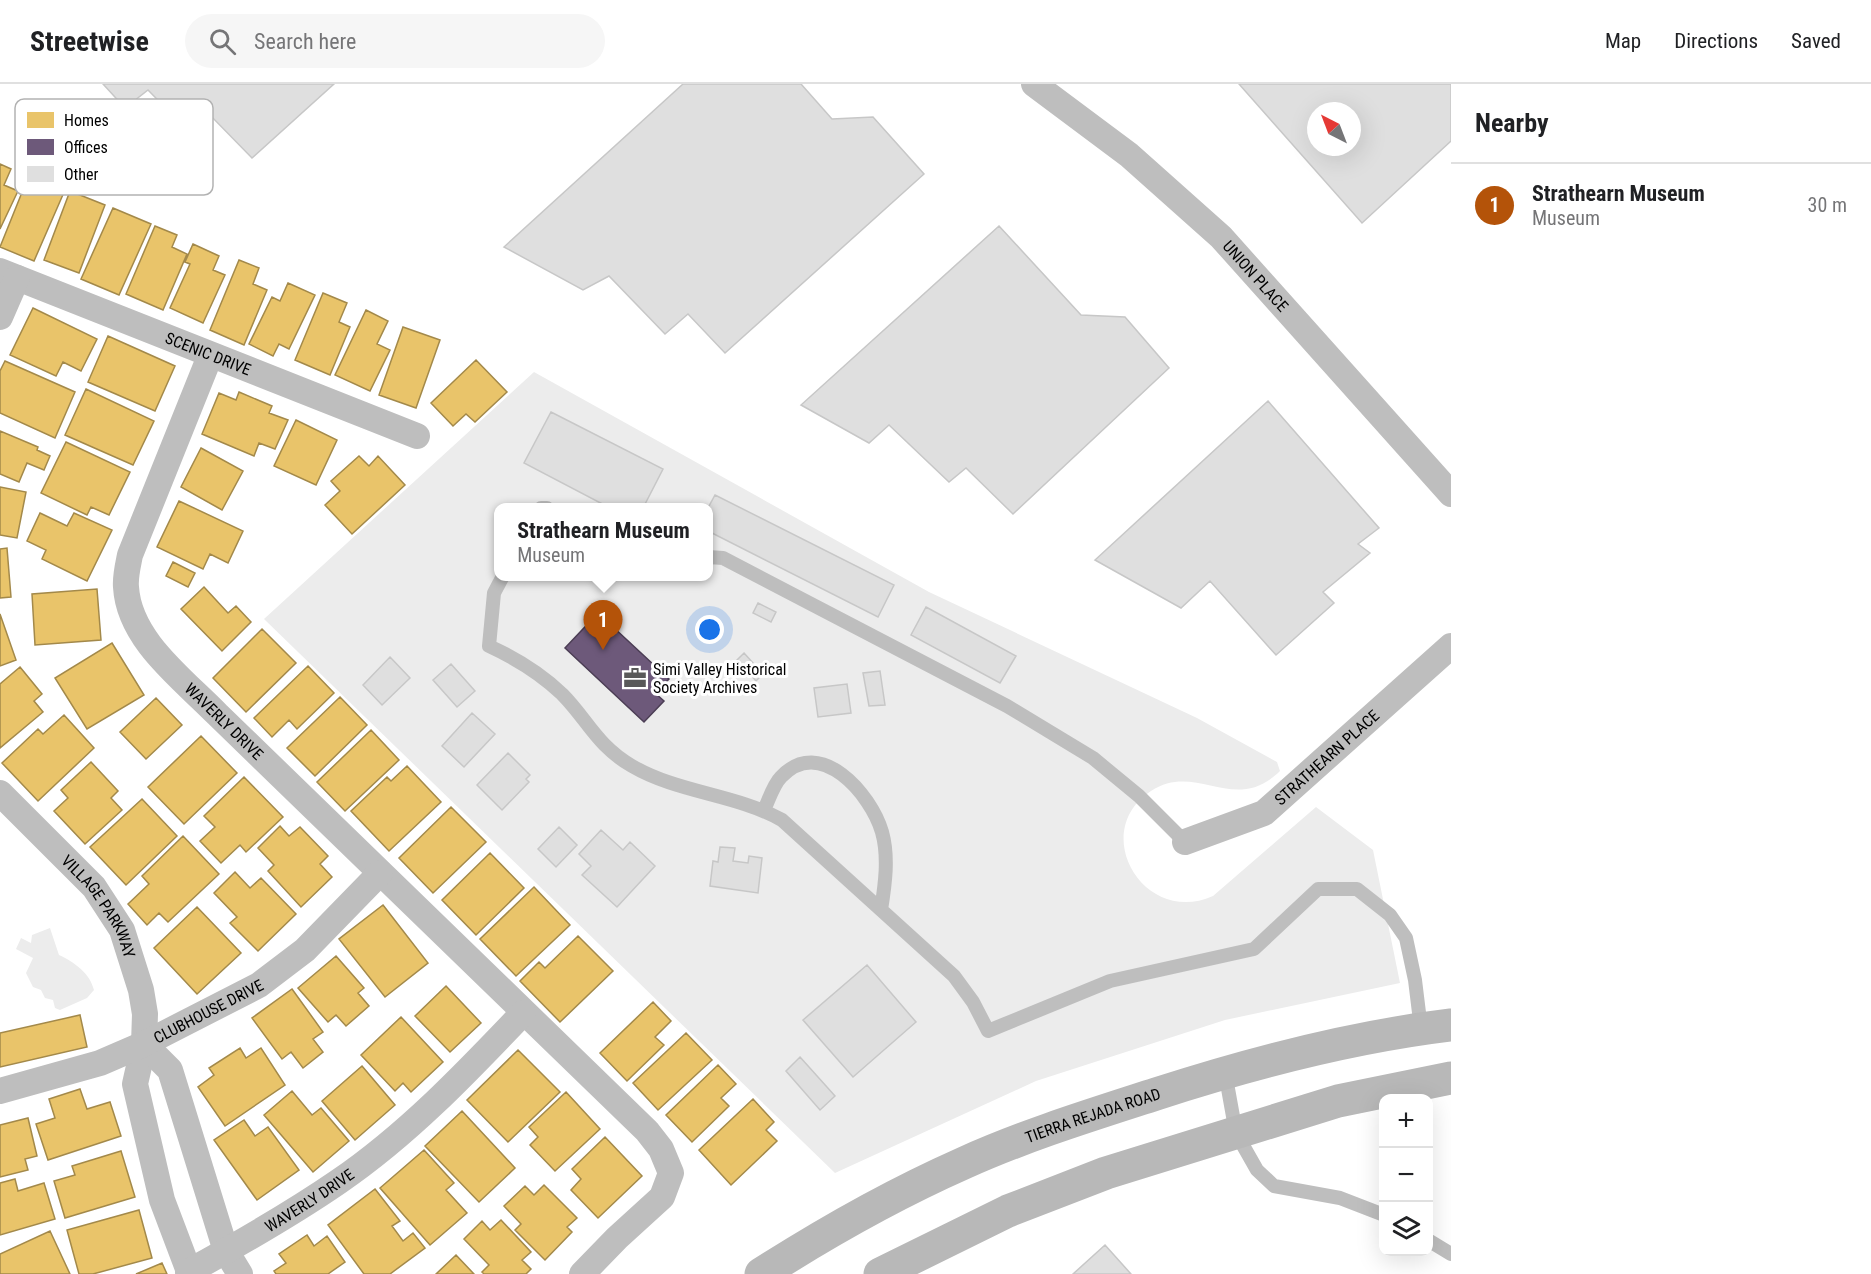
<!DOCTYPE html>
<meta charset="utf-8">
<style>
:root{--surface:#fff;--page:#f6f6f6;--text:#202124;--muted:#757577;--line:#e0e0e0;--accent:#b45309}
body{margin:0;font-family:"Roboto Condensed",sans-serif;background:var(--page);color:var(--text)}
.controls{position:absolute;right:18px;bottom:18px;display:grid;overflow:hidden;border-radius:12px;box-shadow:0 6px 24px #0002}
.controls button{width:54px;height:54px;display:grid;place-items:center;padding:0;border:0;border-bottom:2px solid var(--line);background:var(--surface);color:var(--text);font:30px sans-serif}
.compass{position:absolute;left:1307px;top:18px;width:54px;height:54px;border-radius:50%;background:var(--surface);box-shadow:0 6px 24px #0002;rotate:318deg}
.you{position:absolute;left:710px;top:546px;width:21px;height:21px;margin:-15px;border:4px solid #fff;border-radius:50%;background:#1a73e8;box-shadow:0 0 0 9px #1a73e833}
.badge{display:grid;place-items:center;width:39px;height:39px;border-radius:50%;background:var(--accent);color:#fff;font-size:20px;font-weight:700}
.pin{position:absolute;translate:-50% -50px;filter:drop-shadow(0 2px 3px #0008)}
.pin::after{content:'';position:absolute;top:32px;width:21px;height:18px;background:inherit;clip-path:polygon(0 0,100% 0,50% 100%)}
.popup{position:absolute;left:494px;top:419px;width:219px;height:78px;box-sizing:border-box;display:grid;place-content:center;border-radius:12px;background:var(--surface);filter:drop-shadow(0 2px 4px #0005);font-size:20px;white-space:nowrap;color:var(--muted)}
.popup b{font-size:22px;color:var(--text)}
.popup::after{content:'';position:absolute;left:50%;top:100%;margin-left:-12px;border:12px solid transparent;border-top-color:var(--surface)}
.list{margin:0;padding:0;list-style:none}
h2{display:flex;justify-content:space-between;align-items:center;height:78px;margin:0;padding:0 24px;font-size:26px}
h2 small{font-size:20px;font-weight:400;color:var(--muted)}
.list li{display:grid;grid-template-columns:39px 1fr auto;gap:18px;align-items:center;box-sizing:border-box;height:84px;padding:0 24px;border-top:2px solid var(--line)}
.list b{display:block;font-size:22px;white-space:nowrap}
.list p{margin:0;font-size:20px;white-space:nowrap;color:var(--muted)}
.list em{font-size:20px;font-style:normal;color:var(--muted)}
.icon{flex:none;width:33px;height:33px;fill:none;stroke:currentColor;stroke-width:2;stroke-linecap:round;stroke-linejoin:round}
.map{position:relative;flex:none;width:1451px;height:1190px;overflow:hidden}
header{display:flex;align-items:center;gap:36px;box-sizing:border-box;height:84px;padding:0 30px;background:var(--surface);border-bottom:2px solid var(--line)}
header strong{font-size:28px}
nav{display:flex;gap:33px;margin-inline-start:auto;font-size:21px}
.search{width:420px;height:54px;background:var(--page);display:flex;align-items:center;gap:15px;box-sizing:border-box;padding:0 21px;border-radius:33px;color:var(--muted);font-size:22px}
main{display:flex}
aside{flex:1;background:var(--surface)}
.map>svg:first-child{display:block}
.green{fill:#ececec;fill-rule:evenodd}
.homes{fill:#e9c46a;stroke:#a3894a;stroke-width:1.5}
.offices{fill:#6d597a;stroke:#4c3e55;stroke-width:1.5}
.building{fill:#dfdfdf;stroke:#c7c7c7;stroke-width:1.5;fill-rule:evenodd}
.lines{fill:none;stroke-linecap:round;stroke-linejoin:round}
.service{stroke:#bebebe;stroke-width:14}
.minor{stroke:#bebebe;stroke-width:26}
.secondary{stroke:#b8b8b8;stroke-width:33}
.labels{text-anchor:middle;stroke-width:6;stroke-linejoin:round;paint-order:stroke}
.street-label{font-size:16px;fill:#000;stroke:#fff}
.poi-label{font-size:16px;fill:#000;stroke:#fff;text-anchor:start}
.key{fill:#fff;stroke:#b2b2b2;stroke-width:1.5}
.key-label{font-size:16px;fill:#000}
</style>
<header>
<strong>Streetwise</strong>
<div class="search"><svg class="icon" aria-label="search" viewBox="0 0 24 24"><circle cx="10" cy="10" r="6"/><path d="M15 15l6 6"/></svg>Search here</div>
<nav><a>Map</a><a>Directions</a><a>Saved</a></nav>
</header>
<main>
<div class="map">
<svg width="1451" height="1190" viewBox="0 0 1451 1190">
<rect width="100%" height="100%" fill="#fff"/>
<!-- green -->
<path class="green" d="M 534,288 L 929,508 L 1197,634 L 1277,678 L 1280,687 C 1234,732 1197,677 1151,707 C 1088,748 1144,843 1213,812 L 1316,723 L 1373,766 L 1400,899 L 1225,936 L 1036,997 L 835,1089 L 264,535 ZM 498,424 L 708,424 L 708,492 L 498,492 Z
M 50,844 L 59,871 C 74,878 90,889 94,906 L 87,914 L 60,926 L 55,924 L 53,916 L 45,914 L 41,906 L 33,903 L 26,889 L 33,874 L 16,865 L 21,854 L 31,859 L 32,851 Z"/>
<!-- homes -->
<path class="homes" d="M 0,80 L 11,85 L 4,101 L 18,107 L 0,145 Z
M 29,91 L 65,106 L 34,177 L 0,163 Z
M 70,107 L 105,121 L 79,189 L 44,176 Z
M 113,124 L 151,140 L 119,211 L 81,195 Z
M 155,142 L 177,151 L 172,163 L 187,170 L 163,226 L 126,210 Z
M 193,160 L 219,172 L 213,186 L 225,191 L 203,239 L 170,224 L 190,180 L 185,178 Z
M 239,176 L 259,184 L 253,200 L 267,206 L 244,261 L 210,246 Z
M 288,199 L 315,211 L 289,265 L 279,260 L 273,272 L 249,260 L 272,213 L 280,217 Z
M 323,209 L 347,219 L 339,238 L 350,243 L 330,291 L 295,276 Z
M 33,224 L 97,255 L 81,287 L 63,278 L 56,292 L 10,271 Z
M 366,226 L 388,237 L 377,260 L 390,266 L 370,307 L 335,291 Z
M 403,243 L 440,256 L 416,324 L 379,311 Z
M 108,252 L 175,282 L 155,327 L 88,298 Z
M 476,276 L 507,308 L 475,338 L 466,330 L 453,342 L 431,319 Z
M 5,277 L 75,308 L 55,354 L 0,329 L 0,287 Z
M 86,305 L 154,337 L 133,381 L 65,351 Z
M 239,308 L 272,322 L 269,329 L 288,336 L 275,365 L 259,359 L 254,372 L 202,350 L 219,309 L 236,316 Z
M 296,336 L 337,356 L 316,401 L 274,382 Z
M 0,347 L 38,363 L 37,366 L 50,372 L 44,386 L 27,379 L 19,398 L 0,390 Z
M 66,358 L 130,388 L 109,431 L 91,423 L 87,431 L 41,409 Z
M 201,364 L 243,387 L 222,426 L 181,403 Z
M 359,372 L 369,382 L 378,372 L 405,401 L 352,450 L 325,421 L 340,407 L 331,397 Z
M 0,403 L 26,408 L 17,454 L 0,451 Z
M 179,417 L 243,447 L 228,479 L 210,470 L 203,485 L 157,463 Z
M 40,429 L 67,442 L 74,429 L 112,446 L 87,497 L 42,475 L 46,466 L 27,457 Z
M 7,464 L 11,513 L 0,514 L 0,465 Z
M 173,478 L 195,489 L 188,503 L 166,492 Z
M 204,503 L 228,529 L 236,522 L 251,538 L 222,567 L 181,525 Z
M 97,505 L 101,556 L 35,561 L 32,510 Z
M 0,530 L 16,576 L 0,582 Z
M 262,545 L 296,579 L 246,628 L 213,594 Z
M 112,559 L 144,611 L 87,645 L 55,594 Z
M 308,582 L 334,609 L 297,645 L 289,636 L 272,653 L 254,634 Z
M 20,583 L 42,610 L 34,617 L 43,628 L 0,664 L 0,600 Z
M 340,613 L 367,641 L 315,692 L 287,664 Z
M 156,614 L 182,641 L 146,675 L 120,648 Z
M 64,631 L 94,664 L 38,717 L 2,679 L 38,645 L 43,650 Z
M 371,646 L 399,676 L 345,727 L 317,698 Z
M 201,652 L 237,689 L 184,740 L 148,703 Z
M 91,678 L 118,707 L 111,714 L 122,726 L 85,760 L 54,727 L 68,714 L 61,706 Z
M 407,682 L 441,718 L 389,767 L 351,727 L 387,693 L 391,697 Z
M 244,693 L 283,733 L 246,768 L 240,761 L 221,779 L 200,757 L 215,743 L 204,732 Z
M 142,715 L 177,752 L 126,801 L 90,763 Z
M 451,723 L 486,758 L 433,809 L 399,774 Z
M 280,742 L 289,752 L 300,743 L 328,772 L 320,780 L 332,793 L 301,823 L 268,787 L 274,781 L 258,764 Z
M 183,752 L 219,790 L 168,838 L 159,829 L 147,841 L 128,820 L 149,800 L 142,792 Z
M 490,769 L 524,804 L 476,851 L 442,816 Z
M 235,788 L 250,804 L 261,794 L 296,830 L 258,867 L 230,839 L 237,833 L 214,809 Z
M 534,803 L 570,841 L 516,892 L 480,855 Z
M 383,821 L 428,879 L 385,913 L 339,855 Z
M 197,823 L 241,869 L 197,910 L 154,864 Z
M 578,852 L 613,887 L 560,938 L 520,897 L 539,878 L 545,884 Z
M 336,872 L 364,904 L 358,909 L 369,922 L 346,942 L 336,931 L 328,938 L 298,904 Z
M 446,902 L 481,939 L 450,968 L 415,932 Z
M 292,905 L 323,948 L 313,955 L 323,968 L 303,984 L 291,968 L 282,975 L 252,934 Z
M 653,918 L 671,937 L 655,953 L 664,961 L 627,997 L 600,969 Z
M 80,931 L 87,963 L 0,983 L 0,949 Z
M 401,933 L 443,978 L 411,1008 L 403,999 L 395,1007 L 361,971 Z
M 686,949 L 712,976 L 658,1026 L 633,999 Z
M 240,964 L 246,974 L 261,964 L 285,1001 L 225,1042 L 198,1003 L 214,991 L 209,984 Z
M 518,966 L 560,1008 L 508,1058 L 467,1016 Z
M 718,981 L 736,1000 L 721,1014 L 729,1022 L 692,1058 L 666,1031 Z
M 362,982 L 395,1021 L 355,1056 L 322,1017 Z
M 80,1005 L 87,1025 L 110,1018 L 121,1052 L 48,1076 L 36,1040 L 55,1034 L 49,1015 Z
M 292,1007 L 312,1031 L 321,1024 L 349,1057 L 313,1088 L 264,1031 Z
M 566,1008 L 600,1045 L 555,1087 L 530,1061 L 538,1053 L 529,1043 Z
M 753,1015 L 774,1038 L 766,1046 L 777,1057 L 731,1101 L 699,1066 Z
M 462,1027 L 515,1084 L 479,1118 L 425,1062 Z
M 28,1034 L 37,1072 L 25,1075 L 28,1086 L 0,1093 L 0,1041 Z
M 244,1036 L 255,1052 L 268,1043 L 299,1086 L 257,1116 L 214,1056 Z
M 605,1053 L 642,1092 L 598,1134 L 571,1106 L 581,1095 L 572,1085 Z
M 424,1066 L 454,1099 L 446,1106 L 467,1129 L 430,1161 L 380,1104 Z
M 121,1067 L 135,1113 L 65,1134 L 54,1097 L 75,1091 L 72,1082 Z
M 15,1095 L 18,1107 L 44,1099 L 55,1135 L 0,1151 L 0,1099 Z
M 544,1101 L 577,1134 L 567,1143 L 572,1148 L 545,1176 L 515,1146 L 521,1140 L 504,1122 L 525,1102 L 534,1111 Z
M 375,1105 L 400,1137 L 392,1142 L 403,1157 L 413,1149 L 425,1164 L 390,1190 L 364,1190 L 328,1141 Z
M 139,1126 L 152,1174 L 93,1190 L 79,1190 L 67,1146 Z
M 501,1136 L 531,1168 L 522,1176 L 531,1185 L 526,1190 L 484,1190 L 482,1188 L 489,1181 L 464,1155 L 482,1137 L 490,1146 Z
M 50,1147 L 70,1190 L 0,1190 L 0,1170 Z
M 307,1151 L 314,1162 L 327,1152 L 345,1178 L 328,1190 L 276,1190 L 274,1187 L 286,1179 L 279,1170 Z
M 456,1171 L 474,1190 L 436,1190 Z
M 162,1179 L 167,1190 L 136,1190 Z"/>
<!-- offices -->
<path class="offices" d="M 598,529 L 669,595 L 655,609 L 664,617 L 644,638 L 565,564 Z"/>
<!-- building -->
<path class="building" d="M 103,0 L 334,0 L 252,74 L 209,30 L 191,50 L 148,6 L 125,24 Z
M 683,0 L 801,0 L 832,35 L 873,33 L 924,90 L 725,269 L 688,230 L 665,250 L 609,192 L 583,206 L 504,163 Z
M 1239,0 L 1451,0 L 1451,57 L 1362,139 ZM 1316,27 L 1352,27 L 1352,63 L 1316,63 Z
M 999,142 L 1081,231 L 1125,233 L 1169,284 L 1013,430 L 966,384 L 949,398 L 889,341 L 869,359 L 801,321 Z
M 1268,317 L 1379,444 L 1358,460 L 1370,469 L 1323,508 L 1334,519 L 1276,571 L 1210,497 L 1181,524 L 1095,476 Z
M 551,328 L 663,385 L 643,424 L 610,424 L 524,379 Z
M 715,411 L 894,501 L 878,533 L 708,447 L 708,424 Z
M 758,519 L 776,528 L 771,538 L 753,529 Z
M 926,523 L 1016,572 L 1000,599 L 911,551 Z
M 744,569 L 763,590 L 756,597 L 737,576 Z
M 390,573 L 410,594 L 382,621 L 363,601 Z
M 451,580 L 475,607 L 457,623 L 433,596 Z
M 880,587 L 885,621 L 869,622 L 863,589 Z
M 847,600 L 851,629 L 818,633 L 814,604 Z
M 472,629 L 495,650 L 464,683 L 442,662 Z
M 508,669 L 530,691 L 526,695 L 529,698 L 502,726 L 477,701 Z
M 559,743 L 577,761 L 556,783 L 538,765 Z
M 601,746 L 623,766 L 630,758 L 655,782 L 617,823 L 582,791 L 591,782 L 579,770 Z
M 720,763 L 735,764 L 733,777 L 748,779 L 749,772 L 762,774 L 758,809 L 710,802 L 713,777 L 718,778 Z
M 867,881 L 916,938 L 853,993 L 803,936 Z
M 800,973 L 835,1012 L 820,1026 L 786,987 Z
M 1105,1161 L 1131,1190 L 1073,1190 Z"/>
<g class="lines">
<!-- service -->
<path class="service" d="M 541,424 L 547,424
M 708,473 L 723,474 L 1007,622 L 1093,674 L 1139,712 L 1185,758
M 503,492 L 494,509 L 489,562 C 515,574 540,589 562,610 C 587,635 597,662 632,682 C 678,709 735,710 782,736 L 954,892 L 973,918 L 988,947 L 1110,897 L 1254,865 L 1318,805 L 1357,805 L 1390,831 L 1406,854 L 1415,896 L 1421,945
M 764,726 C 769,716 773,701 781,693 C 820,651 871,710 882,748 C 889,773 885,801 881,826
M 1225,988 L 1236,1049 L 1257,1086 L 1274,1102 L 1340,1114 L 1384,1131
M 1428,1156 L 1451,1170"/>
<!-- minor -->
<g class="minor">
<path id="s1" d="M 1034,0 L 1129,71 L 1221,153 L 1451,410"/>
<path id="s2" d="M 0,187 L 417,352"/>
<path d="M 0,233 L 17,194"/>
<path id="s3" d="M 210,272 L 130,471 C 128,481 125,493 126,503 C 129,556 183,595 217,630 L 647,1047 L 661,1065 L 671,1089 L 662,1113 L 617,1154 L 582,1190"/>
<path id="s4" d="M 0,709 L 94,803 L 122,846 L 141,906 L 145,930 L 144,960 L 135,1000 L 162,1116 L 190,1190"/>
<path id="s5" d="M 1185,758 L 1264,729 L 1451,562"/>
<path d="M 144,960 L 170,986 L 226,1167 L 240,1190"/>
<path id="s6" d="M 0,1007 L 100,979 L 144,960 L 259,901 L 305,866 L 380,789"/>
<path id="s7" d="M 188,1188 C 239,1160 290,1131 338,1098 C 407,1051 466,989 523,929"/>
</g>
<!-- secondary -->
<g class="secondary">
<path id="s8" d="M 761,1190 C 825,1149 894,1110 964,1079 C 1026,1051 1091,1031 1156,1010 C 1252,979 1350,953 1451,941"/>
<path d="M 880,1190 L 1008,1127 L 1106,1089 L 1338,1017 L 1451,994"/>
</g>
</g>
<!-- icons -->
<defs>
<g id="office-bare" transform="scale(1.8)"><path d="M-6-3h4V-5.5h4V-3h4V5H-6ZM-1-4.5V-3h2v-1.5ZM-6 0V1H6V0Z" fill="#595959" stroke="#fff" stroke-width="2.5" paint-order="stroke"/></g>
</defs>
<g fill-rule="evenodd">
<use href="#office-bare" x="635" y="594"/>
</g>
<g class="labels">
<!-- street labels -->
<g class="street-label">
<text dy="6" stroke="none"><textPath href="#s1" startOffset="294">UNION PLACE</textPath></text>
<text dy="6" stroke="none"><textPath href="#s2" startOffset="224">SCENIC DRIVE</textPath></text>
<text dy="6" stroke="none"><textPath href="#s3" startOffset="417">WAVERLY DRIVE</textPath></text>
<text dy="6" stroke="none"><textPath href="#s5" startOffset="168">STRATHEARN PLACE</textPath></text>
<text dy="6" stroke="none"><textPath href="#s4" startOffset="152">VILLAGE PARKWAY</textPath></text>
<text dy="6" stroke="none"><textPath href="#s6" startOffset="224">CLUBHOUSE DRIVE</textPath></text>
<text dy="6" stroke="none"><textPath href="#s8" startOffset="369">TIERRA REJADA ROAD</textPath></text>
<text dy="6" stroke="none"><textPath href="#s7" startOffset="141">WAVERLY DRIVE</textPath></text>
</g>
<!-- poi labels -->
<g class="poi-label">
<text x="653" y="591">Simi Valley Historical<tspan x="653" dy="18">Society Archives</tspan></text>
</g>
</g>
<!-- legend -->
<rect x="15" y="15" width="198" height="96" rx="9" class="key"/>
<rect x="27" y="28" width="27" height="16" fill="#e9c46a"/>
<rect x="27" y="55" width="27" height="16" fill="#6d597a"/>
<rect x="27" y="82" width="27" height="16" fill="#dfdfdf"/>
<g class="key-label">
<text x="64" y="42">Homes</text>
<text x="64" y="69">Offices</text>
<text x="64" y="96">Other</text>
</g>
</svg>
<div class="controls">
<button>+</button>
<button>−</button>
<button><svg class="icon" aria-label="layers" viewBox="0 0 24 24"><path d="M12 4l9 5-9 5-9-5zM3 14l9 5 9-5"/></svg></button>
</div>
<svg class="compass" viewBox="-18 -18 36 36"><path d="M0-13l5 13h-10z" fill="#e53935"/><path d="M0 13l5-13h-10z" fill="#757577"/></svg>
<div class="you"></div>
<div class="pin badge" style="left:603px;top:566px">1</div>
<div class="popup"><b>Strathearn Museum</b>Museum</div>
</div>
<aside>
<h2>Nearby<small></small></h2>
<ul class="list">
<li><span class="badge">1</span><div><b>Strathearn Museum</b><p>Museum</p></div><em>30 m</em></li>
</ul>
</aside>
</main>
